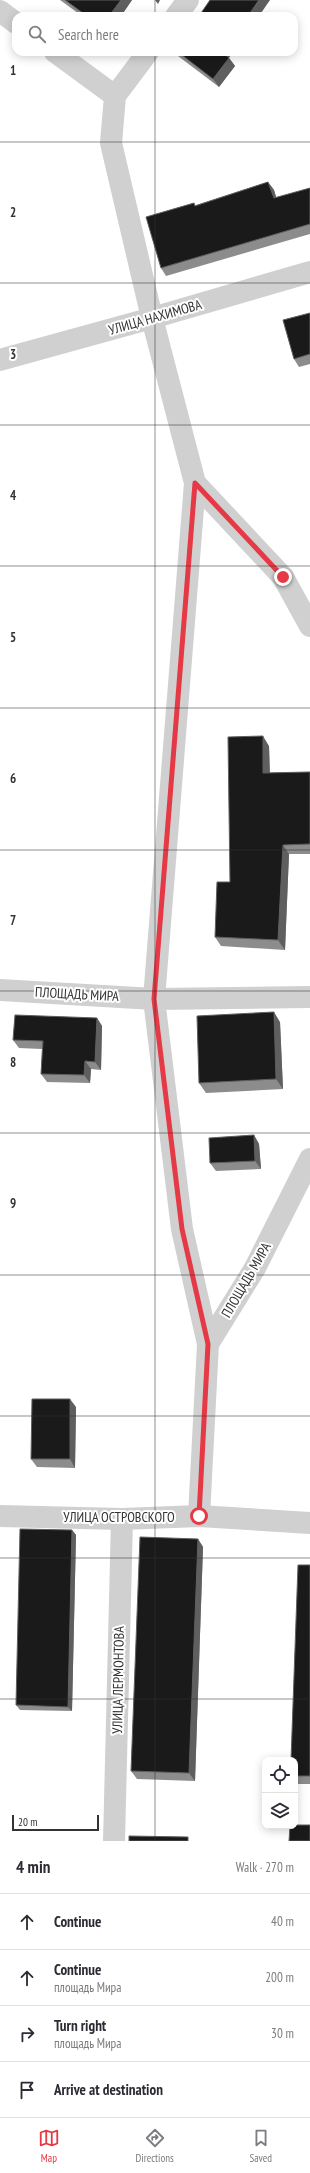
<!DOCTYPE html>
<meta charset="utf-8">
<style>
:root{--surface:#fff;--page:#f7f7f7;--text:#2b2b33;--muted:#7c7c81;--line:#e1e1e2;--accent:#e63946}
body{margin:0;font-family:"PT Sans Narrow",sans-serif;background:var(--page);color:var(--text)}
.controls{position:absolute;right:12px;bottom:12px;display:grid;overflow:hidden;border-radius:8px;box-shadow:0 2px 10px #0003}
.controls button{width:36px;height:36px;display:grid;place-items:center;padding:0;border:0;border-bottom:1px solid var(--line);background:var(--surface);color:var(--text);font:20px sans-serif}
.scale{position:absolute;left:12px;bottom:10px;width:87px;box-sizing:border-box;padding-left:4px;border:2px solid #333;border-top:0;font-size:11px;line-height:14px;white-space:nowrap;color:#333;-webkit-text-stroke:3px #fff;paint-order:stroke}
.stop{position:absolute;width:12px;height:12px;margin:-9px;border:3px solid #e63946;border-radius:50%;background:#fff}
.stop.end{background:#e63946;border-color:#fff;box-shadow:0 1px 4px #0008}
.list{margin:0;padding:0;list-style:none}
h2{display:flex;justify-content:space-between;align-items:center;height:52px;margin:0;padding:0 16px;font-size:17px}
h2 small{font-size:13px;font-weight:400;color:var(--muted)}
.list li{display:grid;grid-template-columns:26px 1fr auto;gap:12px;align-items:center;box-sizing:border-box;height:56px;padding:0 16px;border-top:1px solid var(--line)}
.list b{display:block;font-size:15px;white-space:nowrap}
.list p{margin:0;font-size:13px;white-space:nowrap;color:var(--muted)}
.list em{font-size:13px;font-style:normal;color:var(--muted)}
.icon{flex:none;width:22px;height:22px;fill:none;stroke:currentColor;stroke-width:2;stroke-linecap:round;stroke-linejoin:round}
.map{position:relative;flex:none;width:310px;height:1841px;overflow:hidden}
.search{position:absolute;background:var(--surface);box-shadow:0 2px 10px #0003;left:12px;right:12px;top:12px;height:44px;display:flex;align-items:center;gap:10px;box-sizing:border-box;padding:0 14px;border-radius:12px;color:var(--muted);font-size:15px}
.sheet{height:276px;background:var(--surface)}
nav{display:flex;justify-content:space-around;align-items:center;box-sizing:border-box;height:56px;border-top:1px solid var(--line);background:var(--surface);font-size:11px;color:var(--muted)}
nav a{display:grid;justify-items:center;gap:2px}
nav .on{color:var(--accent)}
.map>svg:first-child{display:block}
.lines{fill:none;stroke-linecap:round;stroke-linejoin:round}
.minor{stroke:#d0d0d0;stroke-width:22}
.wall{fill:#8c8c8c}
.shaded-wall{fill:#5f5f5f}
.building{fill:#1a1a1a;stroke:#5f5f5f}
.route{stroke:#e63946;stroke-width:5}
.grid{fill:none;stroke:#333;stroke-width:1;stroke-opacity:0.55}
.labels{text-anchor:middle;stroke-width:4;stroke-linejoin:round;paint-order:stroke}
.street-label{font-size:14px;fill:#333;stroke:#fff}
.grid-label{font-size:13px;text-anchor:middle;font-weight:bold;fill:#333;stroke:#fff;stroke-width:4;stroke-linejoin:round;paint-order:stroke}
</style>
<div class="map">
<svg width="310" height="1841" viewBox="0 0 310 1841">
<rect width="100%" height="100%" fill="#fff"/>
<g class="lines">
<!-- minor -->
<path class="minor" d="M 0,11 L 16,23
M 176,16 L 188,0
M 55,52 L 115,96
M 148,52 L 115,96 L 111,143 L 152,318 L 195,483 L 154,999 L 182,1229 L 208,1344 L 255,1268 L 310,1159
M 0,360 L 152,318 L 310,272
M 195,483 L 283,577 L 310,626
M 0,990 L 154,999 L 310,997
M 0,1516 L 122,1519 L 199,1516 L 310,1523
M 199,1516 L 208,1344
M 114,1841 L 122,1519"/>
</g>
<!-- wall -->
<path class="wall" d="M 60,0 L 132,0 L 121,16 L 82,16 Z
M 175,52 L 233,52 L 229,58 L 235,66 L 219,87 L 178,56 Z
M 268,182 L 274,190 L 276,198 L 310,188 L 310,234 L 166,276 L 161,268 L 196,205 Z
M 310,313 L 310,364 L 299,367 L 294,359 Z
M 269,746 L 270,773 L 310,772 L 310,854 L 289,854 L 285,950 L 221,946 L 215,937 L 230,882 Z
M 97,1018 L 102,1026 L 101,1070 L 91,1069 L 90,1083 L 47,1082 L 41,1074 L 42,1049 L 19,1048 L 13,1040 Z
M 280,1022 L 283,1089 L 206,1093 L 199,1083 Z
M 254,1135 L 259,1144 L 261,1169 L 216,1171 L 210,1163 Z
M 76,1407 L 75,1468 L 37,1467 L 31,1459 Z
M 72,1530 L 76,1535 L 72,1711 L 20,1710 L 16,1705 Z
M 198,1539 L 203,1547 L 195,1781 L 137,1779 L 131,1771 Z
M 310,1565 L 310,1784 L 296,1784 L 295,1782 Z"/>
<!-- shaded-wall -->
<path class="shaded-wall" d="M 121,0 L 132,0 L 121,16 L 109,16 Z
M 155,0 L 160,0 L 158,4 Z
M 259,0 L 270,0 L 259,16 L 248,16 Z
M 222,52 L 233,52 L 227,60 Z
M 229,58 L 235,66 L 219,87 L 213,79 Z
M 268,182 L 274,190 L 279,206 L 274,198 Z
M 263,736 L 269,746 L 270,782 L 263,773 Z
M 283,845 L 289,854 L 285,950 L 278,940 Z
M 274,1012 L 280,1022 L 283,1089 L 276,1079 Z
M 97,1018 L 102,1026 L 101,1070 L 95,1062 Z
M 85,1061 L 91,1069 L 90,1083 L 84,1075 Z
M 254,1135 L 259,1144 L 261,1169 L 255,1161 Z
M 70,1399 L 76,1407 L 75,1468 L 70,1459 Z
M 72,1530 L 76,1535 L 72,1711 L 68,1707 Z
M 198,1539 L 203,1547 L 195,1781 L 189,1773 Z"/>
<!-- building -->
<path class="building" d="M 65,0 L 121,0 L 109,16 L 87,16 Z
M 210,0 L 259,0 L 248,16 L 199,16 Z
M 178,52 L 222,52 L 229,58 L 213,79 Z
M 268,182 L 274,198 L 310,188 L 310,224 L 161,268 L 146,217 L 194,203 L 195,206 Z
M 310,313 L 310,354 L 294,359 L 283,320 Z
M 263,736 L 263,773 L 310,772 L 310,844 L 283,845 L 278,940 L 215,937 L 217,882 L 230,882 L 228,737 Z
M 274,1012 L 276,1079 L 199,1083 L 197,1016 Z
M 15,1015 L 97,1018 L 95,1062 L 85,1061 L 84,1075 L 41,1074 L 43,1041 L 13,1040 Z
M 254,1135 L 255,1161 L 210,1163 L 209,1138 Z
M 32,1399 L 70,1399 L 70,1459 L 31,1459 Z
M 20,1529 L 72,1530 L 68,1707 L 16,1705 Z
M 140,1537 L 198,1539 L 189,1773 L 131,1771 Z
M 298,1565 L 310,1565 L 310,1776 L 295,1776 L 295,1760 L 291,1760 Z
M 295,1825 L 310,1825 L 310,1841 L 289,1841 L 290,1826 L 295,1826 Z
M 129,1836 L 188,1837 L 188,1841 L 129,1841 Z"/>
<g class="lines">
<!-- route -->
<path class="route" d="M 199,1516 L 208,1344 L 182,1229 L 154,999 L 195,483 L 283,577"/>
</g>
<!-- grid -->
<path class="grid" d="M 155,0 L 155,16M 155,52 L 155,1841M 0,142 L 310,142M 0,283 L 310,283M 0,425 L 310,425M 0,566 L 310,566M 0,708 L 310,708M 0,850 L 310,850M 0,991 L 310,991M 0,1133 L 310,1133M 0,1275 L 310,1275M 0,1416 L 310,1416M 0,1558 L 310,1558M 0,1699 L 310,1699"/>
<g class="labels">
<!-- street labels -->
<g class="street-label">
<text transform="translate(155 317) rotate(-16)" y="5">УЛИЦА НАХИМОВА</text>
<text transform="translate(77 994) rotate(3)" y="5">ПЛОЩАДЬ МИРА</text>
<text transform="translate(246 1280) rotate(-60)" y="5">ПЛОЩАДЬ МИРА</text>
<text x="119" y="1522">УЛИЦА ОСТРОВСКОГО</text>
<text transform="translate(118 1680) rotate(-89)" y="5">УЛИЦА ЛЕРМОНТОВА</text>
</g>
</g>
<g class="grid-label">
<text x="13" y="75">1</text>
<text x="13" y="217">2</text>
<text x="13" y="359">3</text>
<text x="13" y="500">4</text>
<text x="13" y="642">5</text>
<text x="13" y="783">6</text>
<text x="13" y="925">7</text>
<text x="13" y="1067">8</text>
<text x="13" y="1208">9</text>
</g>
</svg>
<div class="controls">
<button><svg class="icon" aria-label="locate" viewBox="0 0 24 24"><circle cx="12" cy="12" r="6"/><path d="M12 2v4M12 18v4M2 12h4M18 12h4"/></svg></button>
<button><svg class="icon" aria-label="layers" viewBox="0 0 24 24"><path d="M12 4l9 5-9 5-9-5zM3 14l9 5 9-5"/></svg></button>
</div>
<div class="scale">20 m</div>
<div class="stop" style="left:199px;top:1516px"></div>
<div class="stop end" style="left:283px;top:577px"></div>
<div class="search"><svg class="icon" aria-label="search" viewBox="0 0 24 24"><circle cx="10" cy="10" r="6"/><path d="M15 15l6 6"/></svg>Search here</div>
</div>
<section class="sheet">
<h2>4 min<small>Walk · 270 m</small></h2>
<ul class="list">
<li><svg class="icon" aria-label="ahead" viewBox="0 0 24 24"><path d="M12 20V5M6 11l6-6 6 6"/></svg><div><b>Continue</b></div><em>40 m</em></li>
<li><svg class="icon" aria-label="ahead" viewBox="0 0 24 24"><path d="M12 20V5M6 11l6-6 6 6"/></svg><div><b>Continue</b><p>площадь Мира</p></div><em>200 m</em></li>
<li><svg class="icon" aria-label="right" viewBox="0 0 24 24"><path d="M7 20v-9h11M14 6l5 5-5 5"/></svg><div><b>Turn right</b><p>площадь Мира</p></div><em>30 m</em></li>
<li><svg class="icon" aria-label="arrive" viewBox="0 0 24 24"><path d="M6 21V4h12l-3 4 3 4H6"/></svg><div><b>Arrive at destination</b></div></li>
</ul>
</section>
<nav>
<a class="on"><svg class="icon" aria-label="map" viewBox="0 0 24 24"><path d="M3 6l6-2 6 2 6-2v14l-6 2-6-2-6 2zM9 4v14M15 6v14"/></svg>Map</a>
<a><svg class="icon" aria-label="directions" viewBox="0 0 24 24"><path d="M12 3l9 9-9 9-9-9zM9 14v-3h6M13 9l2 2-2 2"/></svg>Directions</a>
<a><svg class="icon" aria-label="saved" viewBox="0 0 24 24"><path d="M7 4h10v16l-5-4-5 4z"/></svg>Saved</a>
</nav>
